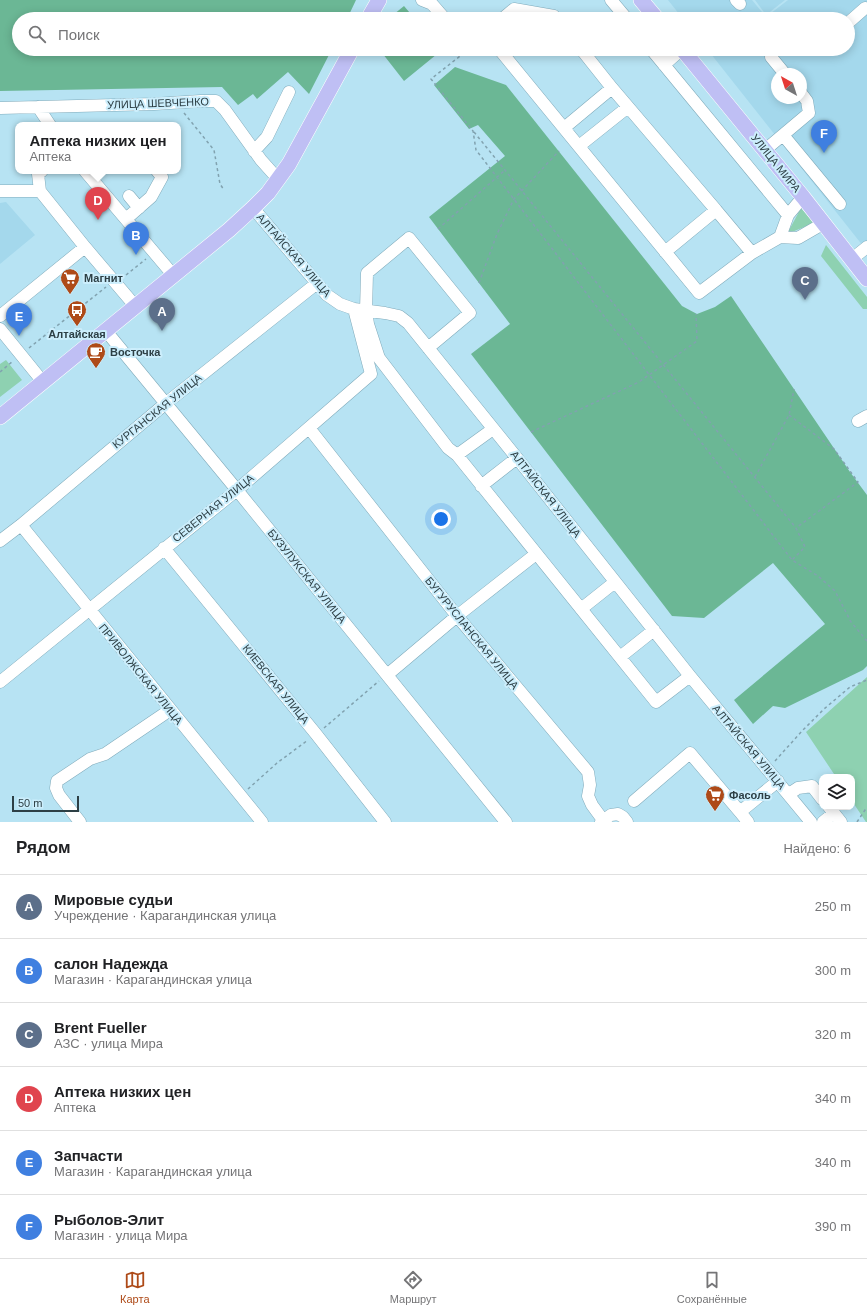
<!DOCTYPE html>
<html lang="ru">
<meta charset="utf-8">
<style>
:root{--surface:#fff;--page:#f6f6f6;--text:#202124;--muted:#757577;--line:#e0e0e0;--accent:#ae4a18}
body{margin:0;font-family:Helvetica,sans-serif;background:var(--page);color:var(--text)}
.controls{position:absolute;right:12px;bottom:12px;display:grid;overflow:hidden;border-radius:8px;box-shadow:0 2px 10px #0003}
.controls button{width:36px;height:36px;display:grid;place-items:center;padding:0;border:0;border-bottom:1px solid var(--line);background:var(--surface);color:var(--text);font:20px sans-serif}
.compass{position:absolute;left:771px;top:68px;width:36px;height:36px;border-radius:50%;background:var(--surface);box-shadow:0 2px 10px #0003;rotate:321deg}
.scale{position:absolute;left:12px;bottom:10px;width:67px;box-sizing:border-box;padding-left:4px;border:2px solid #2d3f45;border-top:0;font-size:11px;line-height:14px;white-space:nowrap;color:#2d3f45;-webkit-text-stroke:3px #cceefc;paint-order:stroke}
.you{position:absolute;left:441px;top:519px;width:14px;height:14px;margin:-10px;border:3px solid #fff;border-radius:50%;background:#1a73e8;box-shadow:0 0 0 6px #1a73e833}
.badge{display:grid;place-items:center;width:26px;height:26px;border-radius:50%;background:var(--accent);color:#fff;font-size:13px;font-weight:700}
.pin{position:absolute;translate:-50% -33px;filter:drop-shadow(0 1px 2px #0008)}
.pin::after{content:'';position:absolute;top:21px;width:14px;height:12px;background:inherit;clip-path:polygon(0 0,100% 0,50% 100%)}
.popup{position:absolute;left:15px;top:122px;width:166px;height:52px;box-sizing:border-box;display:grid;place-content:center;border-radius:8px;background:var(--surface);filter:drop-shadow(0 1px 3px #0005);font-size:13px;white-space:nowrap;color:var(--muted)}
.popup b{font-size:15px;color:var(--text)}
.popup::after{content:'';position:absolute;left:50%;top:100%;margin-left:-8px;border:8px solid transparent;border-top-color:var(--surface)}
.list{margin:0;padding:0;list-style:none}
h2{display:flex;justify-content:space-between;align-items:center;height:52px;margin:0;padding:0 16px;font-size:17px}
h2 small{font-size:13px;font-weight:400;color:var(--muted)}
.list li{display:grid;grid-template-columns:26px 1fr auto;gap:12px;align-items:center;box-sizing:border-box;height:64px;padding:0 16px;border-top:1px solid var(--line)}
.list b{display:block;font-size:15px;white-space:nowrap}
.list p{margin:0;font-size:13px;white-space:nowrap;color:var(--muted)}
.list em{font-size:13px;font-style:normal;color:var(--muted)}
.icon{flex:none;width:22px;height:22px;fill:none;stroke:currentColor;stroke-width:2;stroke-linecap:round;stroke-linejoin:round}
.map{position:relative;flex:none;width:867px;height:822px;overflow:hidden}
.search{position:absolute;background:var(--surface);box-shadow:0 2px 10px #0003;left:12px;right:12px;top:12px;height:44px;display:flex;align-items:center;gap:10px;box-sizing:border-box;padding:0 14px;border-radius:22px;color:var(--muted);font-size:15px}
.sheet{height:436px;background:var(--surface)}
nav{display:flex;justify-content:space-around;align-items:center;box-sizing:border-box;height:56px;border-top:1px solid var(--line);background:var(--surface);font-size:11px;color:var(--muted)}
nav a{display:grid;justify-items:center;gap:2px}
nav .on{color:var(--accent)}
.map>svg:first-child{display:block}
.built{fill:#a4d8ec;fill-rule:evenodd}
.green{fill:#8ed1b1}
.forest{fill:#6bb795}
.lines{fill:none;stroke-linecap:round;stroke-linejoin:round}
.minor-casing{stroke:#81abbb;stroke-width:13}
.major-casing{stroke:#fff;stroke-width:16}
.path{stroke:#81a2af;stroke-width:1.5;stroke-dasharray:3 3;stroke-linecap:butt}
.minor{stroke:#fff;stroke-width:12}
.major{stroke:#bfbff4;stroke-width:15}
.labels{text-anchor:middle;stroke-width:4;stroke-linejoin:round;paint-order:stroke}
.street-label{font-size:11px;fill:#2d3f45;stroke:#cceefc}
.poi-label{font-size:11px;font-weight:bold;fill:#2d3f45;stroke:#cceefc;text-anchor:start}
</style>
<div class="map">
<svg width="867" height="822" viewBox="0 0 867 822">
<rect width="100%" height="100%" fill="#b7e3f3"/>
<!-- built -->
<path class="built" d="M 668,0 L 752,0 L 766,17 L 788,0 L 867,0 L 867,251 L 707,49 L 848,49 L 848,19 L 683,19 ZM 777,74 L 801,74 L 801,98 L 777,98 Z
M 755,0 L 785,0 L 766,15 Z
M 6,202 L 35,235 L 0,264 L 0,203 Z"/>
<!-- green -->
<path class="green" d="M 801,208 L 814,223 L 787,234 Z
M 826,245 L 867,297 L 867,309 L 863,309 L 821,256 Z
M 6,360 L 22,380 L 0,397 L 0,364 Z
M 867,677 L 867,822 L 866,822 L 852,801 L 852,777 L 836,777 L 806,732 Z"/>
<!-- forest -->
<path class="forest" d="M 0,0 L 356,0 L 347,19 L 19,19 L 19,49 L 332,49 L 309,94 L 288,72 L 257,99 L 253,94 L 238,105 L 222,87 L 0,91 Z
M 404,6 L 415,19 L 388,19 Z
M 379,49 L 441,49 L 442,50 L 404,81 Z
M 455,67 L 506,85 L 682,306 L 697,314 L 715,307 L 731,296 L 850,472 L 867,495 L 867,666 L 863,670 L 785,708 L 773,706 L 753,724 L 734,700 L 825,624 L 773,563 L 704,618 L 672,616 L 471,354 L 510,324 L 429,217 L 505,156 L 478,125 L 469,129 L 434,85 Z"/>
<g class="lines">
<!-- minor casing -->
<g class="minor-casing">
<path id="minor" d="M 422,0 L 432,4 L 445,19
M 611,0 L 627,19
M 736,0 L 740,4
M 502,19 L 514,9 L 554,16 L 557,19
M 848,23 L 865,8
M 499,49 L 699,293 L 752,253 L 780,237
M 581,49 L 612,88 L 716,210
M 651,49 L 788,215
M 771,57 L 785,74
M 664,65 L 682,49
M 38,107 L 50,125
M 0,108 L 154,104 L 201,101 L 216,101 L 225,110 L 261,160 L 278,179
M 564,128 L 612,88
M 783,135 L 840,204
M 579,146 L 628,107
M 765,150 L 809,113 L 807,101 L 801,93
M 254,151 L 267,137 L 289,92
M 42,171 L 38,174 L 40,191 L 85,247
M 85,171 L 174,276
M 0,191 L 40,191
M 129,196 L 139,208
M 803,197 L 788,215 L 780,237 L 798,238 L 824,223
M 253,208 L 327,295 L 340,304 L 354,309 L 385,313 L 399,316 L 408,323 L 517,458 L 690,676 L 811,822
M 126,219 L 151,197 L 162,177 L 157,171
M 665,252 L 716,210 L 752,253
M 852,259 L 867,247
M 0,316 L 85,247 L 136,307
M 0,329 L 43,382
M 106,331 L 237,490 L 506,822
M 428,348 L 470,313 L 409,238 L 367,273 L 366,311 L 368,324 L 379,358 L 448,448 L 457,455 L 493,429
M 858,421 L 867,416
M 309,428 L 457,616 L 588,772 L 590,785 L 588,796 L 592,805 L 603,820
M 457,455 L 656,702 L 690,676
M 481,486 L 517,458
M 21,525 L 262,822
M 0,541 L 21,525 L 165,404 L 316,284
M 164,548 L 316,734 L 385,822
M 581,609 L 615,582
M 620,657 L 654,630
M 387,675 L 457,616 L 536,554
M 0,682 L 237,490 L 371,374 L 354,309
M 789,794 L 798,788 L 812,786 L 822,799
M 634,801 L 690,753 L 740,812 L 778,781
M 829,807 L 841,822
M 740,812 L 748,822
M 80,822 L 59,795 L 56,788 L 57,781 L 90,759 L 105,754 L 170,710
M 601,822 L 611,815 L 618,814 L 623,817 L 627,822
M 823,822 L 834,813"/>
</g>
<!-- major casing -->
<g class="major-casing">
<path id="major" d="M 641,0 L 657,19
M 368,19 L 379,0
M 682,49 L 803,197 L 867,279
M 0,417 L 229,230 L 253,208 L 268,193 L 289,164 L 352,49"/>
</g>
<!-- path -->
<path class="path" d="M 469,49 L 431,79 L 473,131 L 476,150 L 792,560 L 818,576 L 835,591 L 851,622 L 867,641
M 184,113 L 214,150 L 220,184 L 224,190
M 474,132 L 796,528 L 805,547 L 792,560
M 438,229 L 504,171
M 126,275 L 146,259
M 479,283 L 497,234 L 514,199 L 559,151
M 29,348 L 106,287
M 0,372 L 13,361
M 789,415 L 834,449 L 858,482 L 796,528
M 531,432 L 639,382 L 697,341 L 696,314
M 755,477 L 789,415 L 794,389
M 324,728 L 379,681
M 775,761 L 802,731 L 824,709 L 850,687 L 867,680
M 248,789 L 277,763 L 308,740
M 857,822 L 867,807"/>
<!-- minor -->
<use href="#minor" class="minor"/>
<!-- major -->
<use href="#major" class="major"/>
</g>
<!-- icons -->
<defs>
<g id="supermarket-pin" transform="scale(1)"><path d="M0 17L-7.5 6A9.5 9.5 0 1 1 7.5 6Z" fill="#ae4a18" stroke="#cceefc"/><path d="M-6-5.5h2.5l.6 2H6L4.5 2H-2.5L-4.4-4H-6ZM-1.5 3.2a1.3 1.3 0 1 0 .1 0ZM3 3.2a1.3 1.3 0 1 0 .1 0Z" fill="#fff"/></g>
<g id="bus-pin" transform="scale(1)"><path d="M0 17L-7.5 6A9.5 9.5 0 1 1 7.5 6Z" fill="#ae4a18" stroke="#cceefc"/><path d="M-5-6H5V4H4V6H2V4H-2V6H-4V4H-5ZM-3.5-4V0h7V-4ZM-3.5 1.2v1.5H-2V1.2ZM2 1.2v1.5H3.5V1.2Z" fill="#fff"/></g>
<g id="cafe-pin" transform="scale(1)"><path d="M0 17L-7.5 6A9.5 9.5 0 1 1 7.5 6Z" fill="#ae4a18" stroke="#cceefc"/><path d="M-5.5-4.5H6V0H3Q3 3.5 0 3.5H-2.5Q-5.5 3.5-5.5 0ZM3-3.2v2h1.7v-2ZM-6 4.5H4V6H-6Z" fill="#fff"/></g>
</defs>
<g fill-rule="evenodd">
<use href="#supermarket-pin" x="70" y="278"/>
<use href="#bus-pin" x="77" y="310"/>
<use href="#cafe-pin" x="96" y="352"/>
<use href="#supermarket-pin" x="715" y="795"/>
</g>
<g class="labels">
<!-- street labels -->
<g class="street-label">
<text transform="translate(158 103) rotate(-2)" y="4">УЛИЦА ШЕВЧЕНКО</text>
<text transform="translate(776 163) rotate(51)" y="4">УЛИЦА МИРА</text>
<text transform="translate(294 255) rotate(49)" y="4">АЛТАЙСКАЯ УЛИЦА</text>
<text transform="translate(157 411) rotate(-39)" y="4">КУРГАНСКАЯ УЛИЦА</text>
<text transform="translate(546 494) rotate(52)" y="4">АЛТАЙСКАЯ УЛИЦА</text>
<text transform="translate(213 508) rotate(-39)" y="4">СЕВЕРНАЯ УЛИЦА</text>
<text transform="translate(307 576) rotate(51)" y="4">БУЗУЛУКСКАЯ УЛИЦА</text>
<text transform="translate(472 633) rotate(51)" y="4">БУГУРУСЛАНСКАЯ УЛИЦА</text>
<text transform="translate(141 674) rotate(51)" y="4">ПРИВОЛЖСКАЯ УЛИЦА</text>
<text transform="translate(276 684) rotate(51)" y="4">КИЕВСКАЯ УЛИЦА</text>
<text transform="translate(749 747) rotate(50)" y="4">АЛТАЙСКАЯ УЛИЦА</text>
</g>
<!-- poi labels -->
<g class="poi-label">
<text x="84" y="282">Магнит</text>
<text x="77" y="338" text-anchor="middle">Алтайская</text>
<text x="110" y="356">Восточка</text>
<text x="729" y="799">Фасоль</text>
</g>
</g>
</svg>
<div class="controls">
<button><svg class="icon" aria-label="layers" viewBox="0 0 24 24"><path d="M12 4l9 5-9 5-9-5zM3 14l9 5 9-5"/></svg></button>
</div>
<svg class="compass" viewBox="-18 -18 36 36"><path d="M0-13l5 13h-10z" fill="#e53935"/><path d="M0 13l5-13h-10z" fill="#757577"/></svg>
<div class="scale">50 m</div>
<div class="you"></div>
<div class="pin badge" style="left:162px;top:331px;background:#5c6f8a">A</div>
<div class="pin badge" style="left:136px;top:255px;background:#3f7fe0">B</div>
<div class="pin badge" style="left:805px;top:300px;background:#5c6f8a">C</div>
<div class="pin badge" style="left:98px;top:220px;background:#e0444e">D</div>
<div class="popup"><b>Аптека низких цен</b>Аптека</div>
<div class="pin badge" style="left:19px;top:336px;background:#3f7fe0">E</div>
<div class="pin badge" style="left:824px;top:153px;background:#3f7fe0">F</div>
<div class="search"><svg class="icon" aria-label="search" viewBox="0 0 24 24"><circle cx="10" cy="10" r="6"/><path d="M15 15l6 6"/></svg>Поиск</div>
</div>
<section class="sheet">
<h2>Рядом<small>Найдено: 6</small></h2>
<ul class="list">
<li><span class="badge" style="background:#5c6f8a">A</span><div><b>Мировые судьи</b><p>Учреждение · Карагандинская улица</p></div><em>250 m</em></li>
<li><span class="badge" style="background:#3f7fe0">B</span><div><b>салон Надежда</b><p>Магазин · Карагандинская улица</p></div><em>300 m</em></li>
<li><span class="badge" style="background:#5c6f8a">C</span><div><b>Brent Fueller</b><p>АЗС · улица Мира</p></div><em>320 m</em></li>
<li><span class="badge" style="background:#e0444e">D</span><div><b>Аптека низких цен</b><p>Аптека</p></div><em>340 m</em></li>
<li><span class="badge" style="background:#3f7fe0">E</span><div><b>Запчасти</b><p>Магазин · Карагандинская улица</p></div><em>340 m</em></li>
<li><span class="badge" style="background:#3f7fe0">F</span><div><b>Рыболов-Элит</b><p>Магазин · улица Мира</p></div><em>390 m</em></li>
</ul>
</section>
<nav>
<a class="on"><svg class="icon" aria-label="map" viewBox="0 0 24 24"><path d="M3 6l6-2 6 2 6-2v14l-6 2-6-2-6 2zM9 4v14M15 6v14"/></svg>Карта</a>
<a><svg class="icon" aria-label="directions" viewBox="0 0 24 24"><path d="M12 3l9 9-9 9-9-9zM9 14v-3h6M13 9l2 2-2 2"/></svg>Маршрут</a>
<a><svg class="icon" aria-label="saved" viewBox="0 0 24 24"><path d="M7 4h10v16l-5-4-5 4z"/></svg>Сохранённые</a>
</nav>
